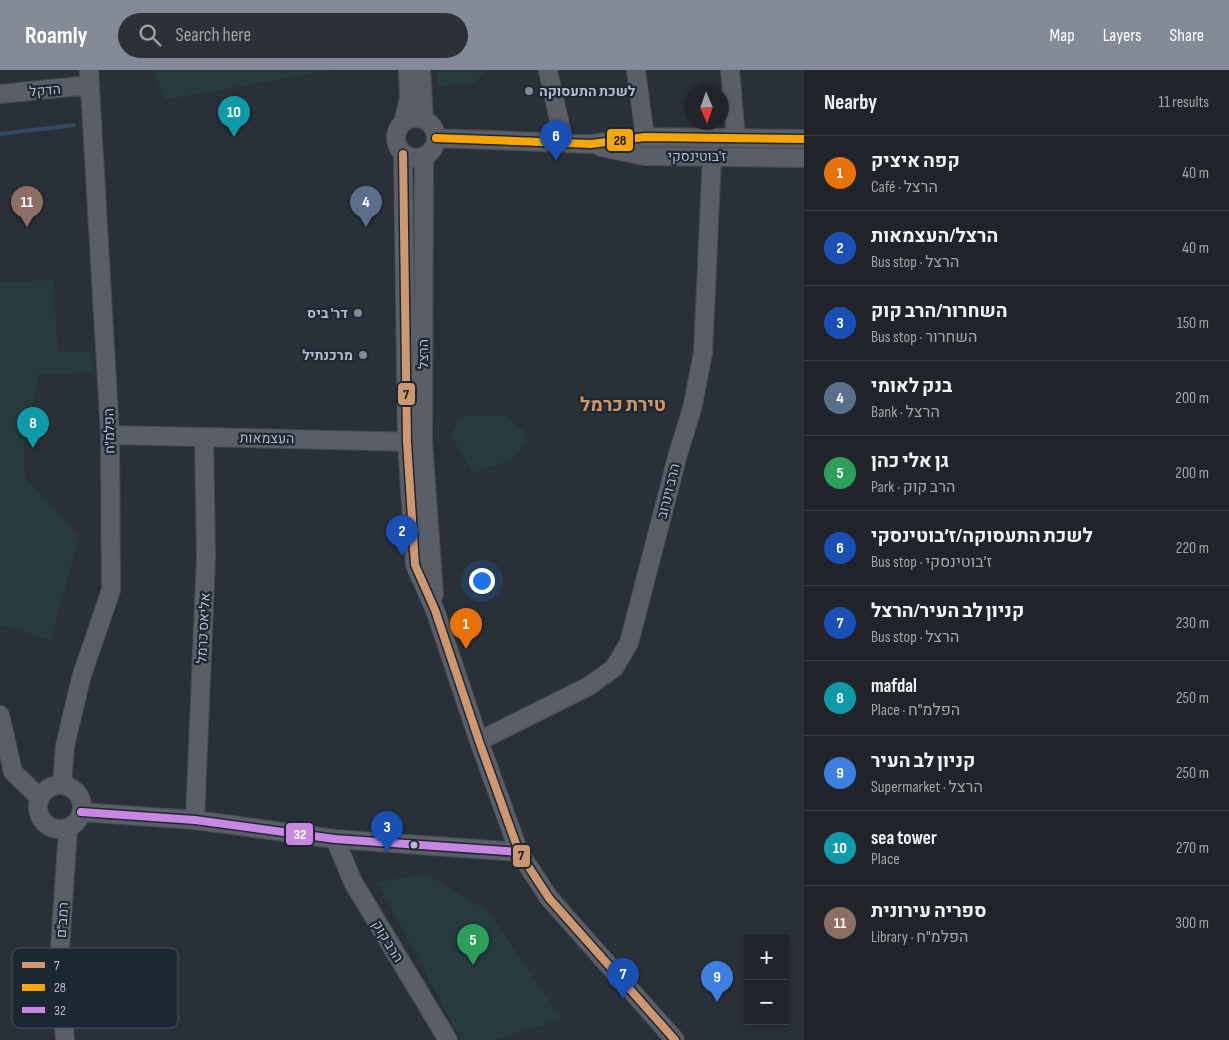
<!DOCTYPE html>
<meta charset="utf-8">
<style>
:root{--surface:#20242a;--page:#2d3036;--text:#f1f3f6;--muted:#a2a4a8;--line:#3d4147;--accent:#848b96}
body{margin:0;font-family:"Sofia Sans Condensed",Heebo,sans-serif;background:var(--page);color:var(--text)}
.controls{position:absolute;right:15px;bottom:15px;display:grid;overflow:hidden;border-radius:0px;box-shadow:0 2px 8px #0003}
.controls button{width:45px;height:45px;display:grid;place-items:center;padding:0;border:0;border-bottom:1px solid var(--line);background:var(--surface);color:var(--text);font:25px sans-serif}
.compass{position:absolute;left:684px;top:15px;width:45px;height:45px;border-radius:50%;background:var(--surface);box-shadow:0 2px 8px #0003;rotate:178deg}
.you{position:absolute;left:481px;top:510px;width:18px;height:18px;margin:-12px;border:4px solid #fff;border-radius:50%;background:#1a73e8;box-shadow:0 0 0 8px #1a73e833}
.badge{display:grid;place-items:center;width:32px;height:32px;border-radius:50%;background:var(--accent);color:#fff;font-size:16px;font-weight:700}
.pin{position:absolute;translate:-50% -41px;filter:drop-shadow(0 1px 2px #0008)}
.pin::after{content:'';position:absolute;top:26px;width:18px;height:15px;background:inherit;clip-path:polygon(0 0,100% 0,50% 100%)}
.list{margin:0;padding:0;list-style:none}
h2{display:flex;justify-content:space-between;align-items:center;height:65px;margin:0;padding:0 20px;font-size:21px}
h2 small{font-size:16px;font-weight:400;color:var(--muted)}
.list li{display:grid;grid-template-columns:32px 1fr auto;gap:15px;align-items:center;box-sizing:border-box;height:75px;padding:0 20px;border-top:1px solid var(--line)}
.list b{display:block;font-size:19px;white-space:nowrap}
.list p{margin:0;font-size:16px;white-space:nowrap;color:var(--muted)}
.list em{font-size:16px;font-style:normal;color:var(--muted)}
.icon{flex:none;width:28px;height:28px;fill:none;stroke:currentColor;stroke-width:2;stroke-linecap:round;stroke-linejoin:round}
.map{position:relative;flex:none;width:804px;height:970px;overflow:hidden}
header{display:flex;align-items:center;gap:30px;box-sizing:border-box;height:70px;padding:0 25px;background:var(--accent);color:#fff}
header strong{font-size:24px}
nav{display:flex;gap:28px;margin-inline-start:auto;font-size:18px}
.search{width:350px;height:45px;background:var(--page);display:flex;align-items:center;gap:12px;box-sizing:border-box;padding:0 18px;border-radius:28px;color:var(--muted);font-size:19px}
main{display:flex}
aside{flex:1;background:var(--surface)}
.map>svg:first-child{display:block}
.green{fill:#273a3e}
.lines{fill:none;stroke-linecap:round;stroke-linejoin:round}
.stream{stroke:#384963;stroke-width:4}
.minor-casing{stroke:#484c53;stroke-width:20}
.minor{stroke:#5a5e66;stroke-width:18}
.bus-1-casing{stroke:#1d2633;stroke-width:11}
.bus-2-casing{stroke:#1d2633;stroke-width:11}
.bus-3-casing{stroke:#1d2633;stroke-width:11}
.bus-1{stroke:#cd976f;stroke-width:8}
.bus-2{stroke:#f7a600;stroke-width:8}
.bus-3{stroke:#c787e3;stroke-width:8}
.poi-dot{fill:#848b96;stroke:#1d2633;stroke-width:2}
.bus-dot{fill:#b4bcc9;stroke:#1d2633;stroke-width:2}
.labels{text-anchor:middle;stroke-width:4.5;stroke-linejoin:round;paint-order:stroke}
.street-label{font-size:14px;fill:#b4bcc9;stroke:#1d2633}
.poi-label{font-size:14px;font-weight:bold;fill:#b4bcc9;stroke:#1d2633;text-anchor:end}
.district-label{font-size:19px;font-weight:bold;fill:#d59563;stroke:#1d2633}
.key{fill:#1d2633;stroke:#4a5360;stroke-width:1}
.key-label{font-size:14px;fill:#b4bcc9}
.line-badge{stroke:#1d2633;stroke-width:2}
.badge-label{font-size:14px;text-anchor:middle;font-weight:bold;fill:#fff}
.pale-badge-label{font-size:14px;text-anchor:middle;font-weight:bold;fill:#111}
</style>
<header>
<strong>Roamly</strong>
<div class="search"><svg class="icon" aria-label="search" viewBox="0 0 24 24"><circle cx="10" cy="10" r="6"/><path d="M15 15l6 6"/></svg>Search here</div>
<nav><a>Map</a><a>Layers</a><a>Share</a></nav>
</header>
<main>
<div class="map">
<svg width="804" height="970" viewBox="0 0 804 970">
<rect width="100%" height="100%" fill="#2a3038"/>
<!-- green -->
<path class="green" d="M 154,0 L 331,0 L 165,30 Z
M 437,0 L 487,0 L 475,13 L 437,16 Z
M 53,210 L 58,281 L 92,282 L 94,302 L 36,305 L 38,310 L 24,372 L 25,408 L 79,466 L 51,570 L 0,555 L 0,212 Z
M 461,346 L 507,346 L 530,367 L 511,390 L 472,403 L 451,365 Z
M 427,804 L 489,842 L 562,949 L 495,970 L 461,970 L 377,812 Z"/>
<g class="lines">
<!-- stream -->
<path class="stream" d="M 0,64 L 74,55"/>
<!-- minor casing -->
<g class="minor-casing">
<path id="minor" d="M 421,0 L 424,50
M 548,0 L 564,73
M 636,0 L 645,67
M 730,0 L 736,68
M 0,24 L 90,15
M396 68a20 20 0 1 1 40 0a20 20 0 1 1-40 0Z
M 403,53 L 409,28 L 408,0
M 436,68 L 591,74 L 645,67 L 804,69
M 601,77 L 644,86 L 804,88
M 403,84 L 407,372 L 415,495 L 435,540 L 479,671 L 519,782 L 549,828 L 675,970
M 424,87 L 423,372 L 434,525
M 110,365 L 418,372
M 0,645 L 13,702 L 40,728
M 479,671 L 589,616 L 614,598 L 629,573 L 678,384 L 692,339 L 703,283 L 712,86
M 62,715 L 65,676 L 81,608 L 111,520 L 110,365 L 89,0
M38 737a22 22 0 1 1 44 0a22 22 0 1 1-44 0Z
M 81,742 L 195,750 L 335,769 L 519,782
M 195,750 L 206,487 L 204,367
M 335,769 L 353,812 L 448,970
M 65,970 L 59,891 L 68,759"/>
</g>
<!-- minor -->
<use href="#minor" class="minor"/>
<!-- bus-1 casing -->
<g class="bus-1-casing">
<path id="bus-1" d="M 403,84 L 407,372 L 415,495 L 435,540 L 479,671 L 519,782 L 549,828 L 675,970"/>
</g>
<!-- bus-2 casing -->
<g class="bus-2-casing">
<path id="bus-2" d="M 436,68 L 591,74 L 645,67 L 804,69"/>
</g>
<!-- bus-3 casing -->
<g class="bus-3-casing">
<path id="bus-3" d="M 81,742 L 195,750 L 335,769 L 519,782"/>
</g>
<!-- bus-1 -->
<use href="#bus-1" class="bus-1"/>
<!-- bus-2 -->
<use href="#bus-2" class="bus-2"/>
<!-- bus-3 -->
<use href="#bus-3" class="bus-3"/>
</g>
<!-- markers -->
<g class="poi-dot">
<circle cx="529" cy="21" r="5"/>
<circle cx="358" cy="243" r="5"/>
<circle cx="363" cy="285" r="5"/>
</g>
<circle class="bus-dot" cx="414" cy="775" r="4.5"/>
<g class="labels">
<!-- street labels -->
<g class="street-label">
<text transform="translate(45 20) rotate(-5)" y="5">הדקל</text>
<text x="697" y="91">ז'בוטינסקי</text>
<text transform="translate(423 284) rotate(-90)" y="5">הרצל</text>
<text transform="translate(109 361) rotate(-92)" y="5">הפלמ"ח</text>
<text transform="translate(267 368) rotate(1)" y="5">העצמאות</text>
<text transform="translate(668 421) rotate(-76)" y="5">הרב וינרוב</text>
<text transform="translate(203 558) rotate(-87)" y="5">אליאס כרמל</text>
<text transform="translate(62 850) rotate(-86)" y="5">רמב"ם</text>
<text transform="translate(388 871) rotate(59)" y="5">הרב קוק</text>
</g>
<!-- poi labels -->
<g class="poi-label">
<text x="539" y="26" text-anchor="start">לשכת התעסוקה</text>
<text x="348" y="248">דר' ביס</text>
<text x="353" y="290">מרכנתיל</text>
</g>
<!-- district labels -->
<g class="district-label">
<text x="623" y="341">טירת כרמל</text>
</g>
</g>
<!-- legend -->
<rect x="12" y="878" width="166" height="80" rx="8" class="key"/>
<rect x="22" y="892" width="23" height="6" fill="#cd976f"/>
<rect x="22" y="914" width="23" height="7" fill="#f7a600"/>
<rect x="22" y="937" width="23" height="6" fill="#c787e3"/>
<g class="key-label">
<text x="54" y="900">7</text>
<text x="54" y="922">28</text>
<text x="54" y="945">32</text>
</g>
<g class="line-badge">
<rect x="606" y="58" width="28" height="24" rx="5" fill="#f7a600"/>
<rect x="397" y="312" width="19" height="24" rx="5" fill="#cd976f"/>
<rect x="285" y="752" width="29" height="24" rx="5" fill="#c787e3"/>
<rect x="512" y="774" width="19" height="24" rx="5" fill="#cd976f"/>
</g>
<g class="badge-label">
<text x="300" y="769">32</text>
</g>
<g class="pale-badge-label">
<text x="620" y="75">28</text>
<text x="406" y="329">7</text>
<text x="521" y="790">7</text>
</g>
</svg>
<div class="controls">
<button>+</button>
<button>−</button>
</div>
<svg class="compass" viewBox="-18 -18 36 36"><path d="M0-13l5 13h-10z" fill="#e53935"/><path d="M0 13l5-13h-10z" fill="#a2a4a8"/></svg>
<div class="you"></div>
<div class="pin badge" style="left:466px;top:579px;background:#e8710a">1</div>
<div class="pin badge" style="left:402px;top:486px;background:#1a4fb4">2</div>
<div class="pin badge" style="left:387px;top:782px;background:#1a4fb4">3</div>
<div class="pin badge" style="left:366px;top:157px;background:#5c6f8a">4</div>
<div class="pin badge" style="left:473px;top:895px;background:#2e9e5b">5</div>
<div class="pin badge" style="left:556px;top:91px;background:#1a4fb4">6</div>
<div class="pin badge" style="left:623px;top:929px;background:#1a4fb4">7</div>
<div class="pin badge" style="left:33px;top:378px;background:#0f9aa8">8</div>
<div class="pin badge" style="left:717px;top:932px;background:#3f7fe0">9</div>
<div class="pin badge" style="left:234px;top:67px;background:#0f9aa8">10</div>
<div class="pin badge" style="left:27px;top:157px;background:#8d6e63">11</div>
</div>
<aside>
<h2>Nearby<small>11 results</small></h2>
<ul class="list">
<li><span class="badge" style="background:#e8710a">1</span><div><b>קפה איציק</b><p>Café · הרצל</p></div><em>40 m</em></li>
<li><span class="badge" style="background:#1a4fb4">2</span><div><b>הרצל/העצמאות</b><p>Bus stop · הרצל</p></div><em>40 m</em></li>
<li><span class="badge" style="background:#1a4fb4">3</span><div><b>השחרור/הרב קוק</b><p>Bus stop · השחרור</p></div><em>150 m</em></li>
<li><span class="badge" style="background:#5c6f8a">4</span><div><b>בנק לאומי</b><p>Bank · הרצל</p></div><em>200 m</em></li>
<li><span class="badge" style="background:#2e9e5b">5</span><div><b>גן אלי כהן</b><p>Park · הרב קוק</p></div><em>200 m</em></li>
<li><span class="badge" style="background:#1a4fb4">6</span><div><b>לשכת התעסוקה/ז׳בוטינסקי</b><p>Bus stop · ז׳בוטינסקי</p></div><em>220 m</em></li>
<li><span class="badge" style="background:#1a4fb4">7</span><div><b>קניון לב העיר/הרצל</b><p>Bus stop · הרצל</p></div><em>230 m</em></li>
<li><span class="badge" style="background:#0f9aa8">8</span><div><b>mafdal</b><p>Place · הפלמ&quot;ח</p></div><em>250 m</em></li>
<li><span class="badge" style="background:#3f7fe0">9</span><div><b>קניון לב העיר</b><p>Supermarket · הרצל</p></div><em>250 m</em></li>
<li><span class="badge" style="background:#0f9aa8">10</span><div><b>sea tower</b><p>Place</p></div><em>270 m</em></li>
<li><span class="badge" style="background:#8d6e63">11</span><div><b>ספריה עירונית</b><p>Library · הפלמ&quot;ח</p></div><em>300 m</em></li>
</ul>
</aside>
</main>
